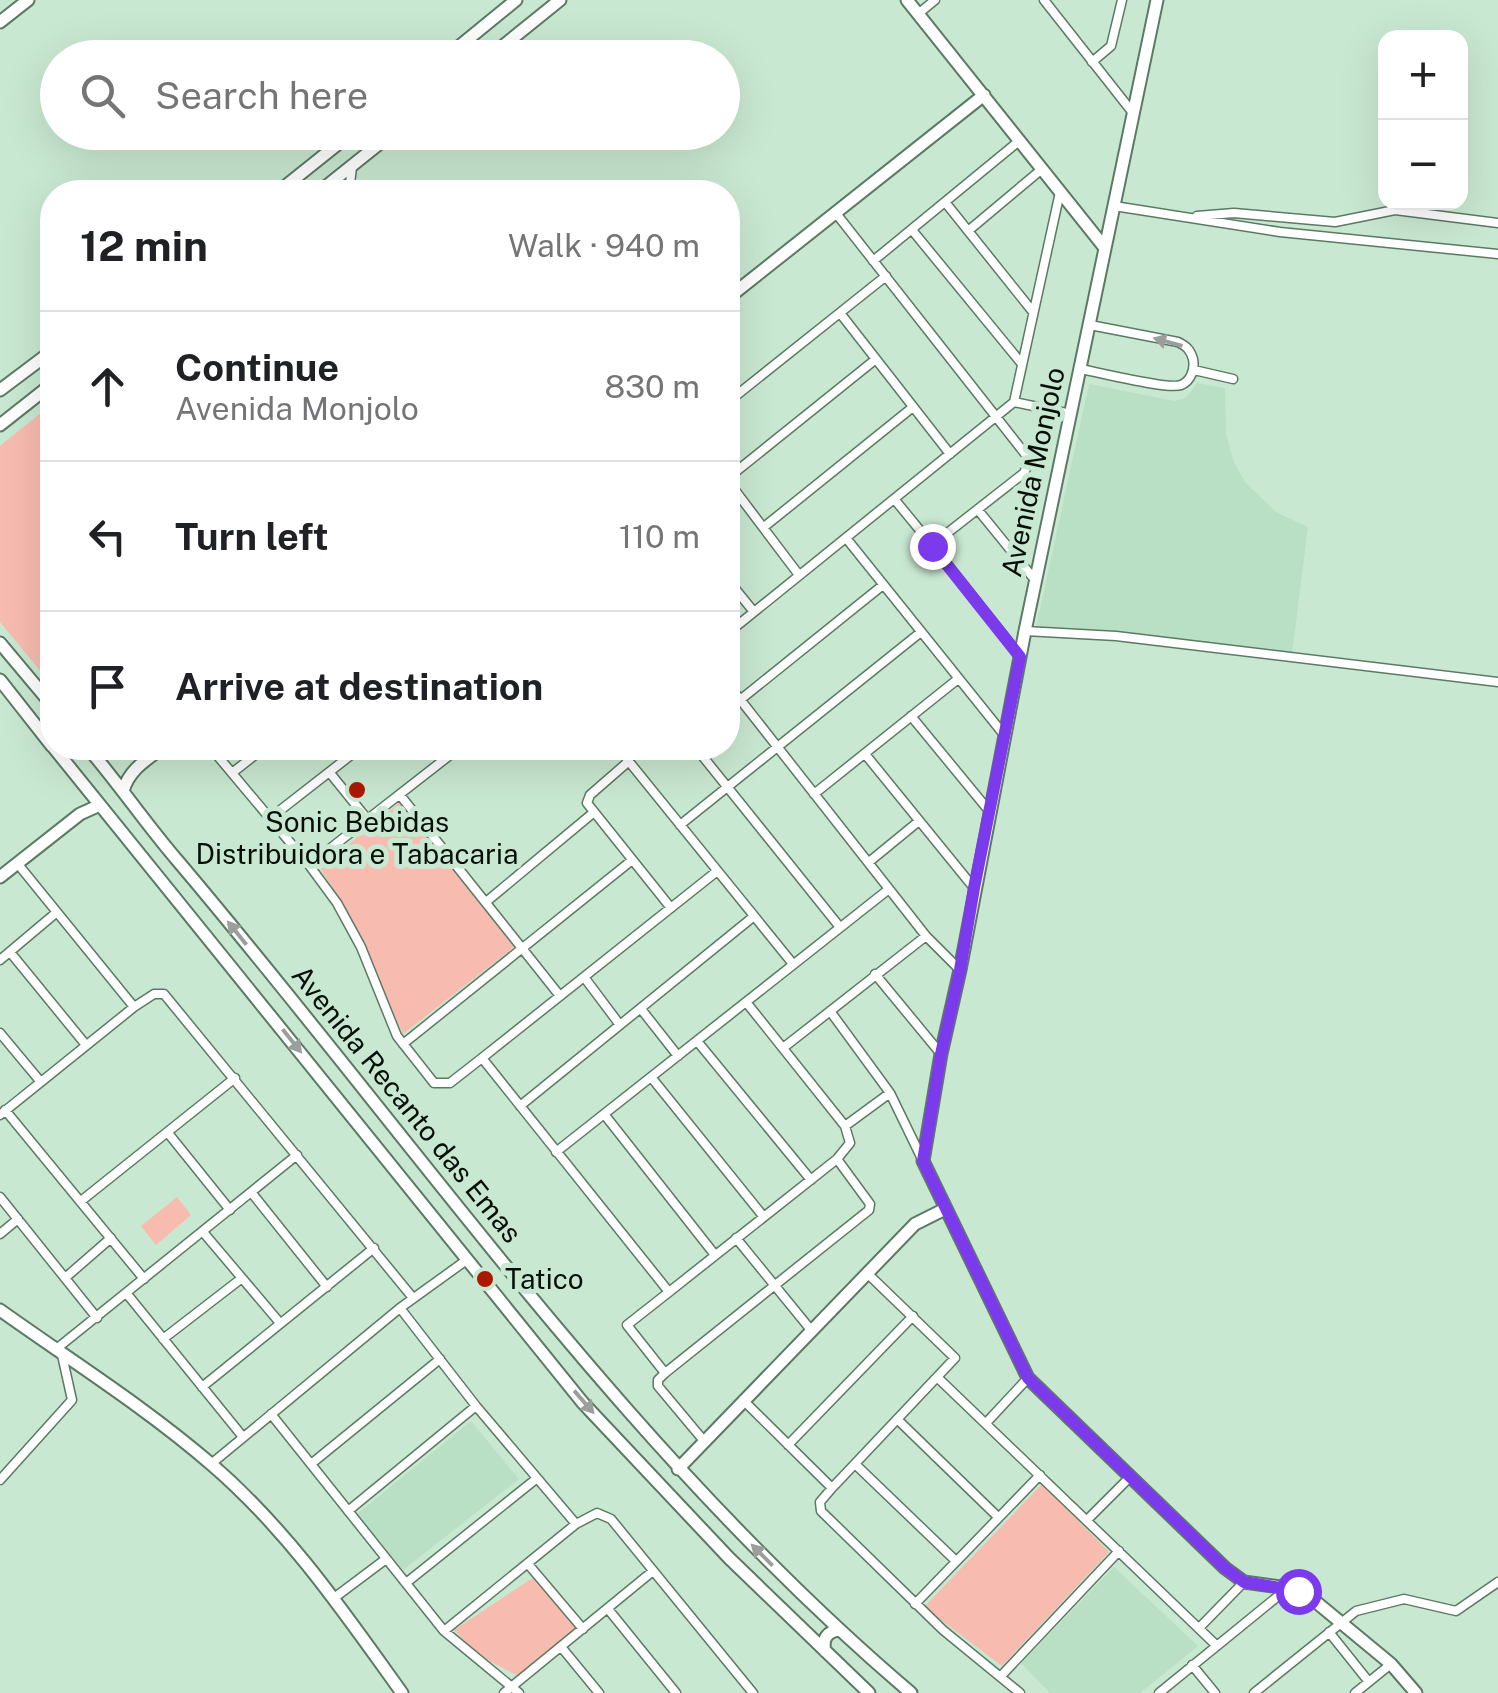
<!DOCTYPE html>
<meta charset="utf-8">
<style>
:root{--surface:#fff;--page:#f6f6f6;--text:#202124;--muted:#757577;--line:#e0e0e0}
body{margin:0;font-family:"Public Sans",sans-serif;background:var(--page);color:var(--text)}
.controls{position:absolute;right:30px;top:30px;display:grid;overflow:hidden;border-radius:20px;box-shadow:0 10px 40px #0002}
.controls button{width:90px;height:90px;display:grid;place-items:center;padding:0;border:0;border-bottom:2px solid var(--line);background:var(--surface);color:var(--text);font:50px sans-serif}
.stop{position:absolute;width:30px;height:30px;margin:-22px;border:8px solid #7c3aed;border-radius:50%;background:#fff}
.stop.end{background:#7c3aed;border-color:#fff;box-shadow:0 2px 10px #0008}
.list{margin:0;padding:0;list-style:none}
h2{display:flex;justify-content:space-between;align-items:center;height:130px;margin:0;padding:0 40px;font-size:42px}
h2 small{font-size:32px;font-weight:400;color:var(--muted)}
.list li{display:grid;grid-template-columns:65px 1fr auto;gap:30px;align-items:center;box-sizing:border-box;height:150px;padding:0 40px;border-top:2px solid var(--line)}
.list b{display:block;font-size:38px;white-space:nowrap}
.list p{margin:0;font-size:32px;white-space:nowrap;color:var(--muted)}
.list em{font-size:32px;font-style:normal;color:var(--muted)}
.icon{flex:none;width:55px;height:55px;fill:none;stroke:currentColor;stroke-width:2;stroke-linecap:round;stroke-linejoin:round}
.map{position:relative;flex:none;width:1498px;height:1693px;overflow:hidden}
.search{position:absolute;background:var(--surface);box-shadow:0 10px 40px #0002;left:40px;top:40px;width:700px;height:110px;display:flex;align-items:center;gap:25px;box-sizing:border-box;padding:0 35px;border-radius:55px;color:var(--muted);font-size:38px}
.panel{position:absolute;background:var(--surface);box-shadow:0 10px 40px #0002;left:40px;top:180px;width:700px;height:580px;border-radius:40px}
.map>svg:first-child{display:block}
.built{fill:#b9e0c4}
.green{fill:#f8bbaf}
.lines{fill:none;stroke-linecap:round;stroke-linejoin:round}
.street-casing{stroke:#5c7964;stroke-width:11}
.secondary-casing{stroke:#5c7964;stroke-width:15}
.street{stroke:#fff;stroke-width:8}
.secondary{stroke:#fff;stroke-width:11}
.oneway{fill:#9b9f9c}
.route{stroke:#7c3aed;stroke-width:12}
.poi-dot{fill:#aa1a01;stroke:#c9e8d1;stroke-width:4}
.labels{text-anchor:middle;stroke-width:10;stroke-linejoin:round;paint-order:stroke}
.street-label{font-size:28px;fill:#050f08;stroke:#c9e8d1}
.poi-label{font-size:28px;fill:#050f08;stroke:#c9e8d1}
</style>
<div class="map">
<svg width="1498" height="1693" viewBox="0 0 1498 1693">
<rect width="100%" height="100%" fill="#c9e8d1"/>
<!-- built -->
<path class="built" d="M 1197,383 L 1225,388 L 1226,434 L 1234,462 L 1245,482 L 1276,512 L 1308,527 L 1292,655 L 1036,627 L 1089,384 L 1175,401 L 1186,398 Z
M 471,1421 L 519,1479 L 403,1570 L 357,1514 Z
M 1114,1567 L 1198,1646 L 1140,1693 L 1050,1693 L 1021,1663 Z"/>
<!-- green -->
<path class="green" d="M 52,404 L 52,685 L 0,622 L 0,446 Z
M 400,802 L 514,947 L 403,1034 L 351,917 L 320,868 Z
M 177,1197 L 191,1215 L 156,1245 L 141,1226 Z
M 1042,1484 L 1109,1552 L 1002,1666 L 924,1607 Z
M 534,1577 L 577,1629 L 518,1676 L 478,1655 L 454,1630 Z"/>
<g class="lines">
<!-- street casing -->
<g class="street-casing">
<path id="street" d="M 1044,0 L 1133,113
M 918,14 L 935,0
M 1092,62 L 1111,46 L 1122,0
M 349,192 L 352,167
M 945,202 L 1033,312
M 1114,206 L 1280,232 L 1498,254
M 835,212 L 1030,460 L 1024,473 L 932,545 L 895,500
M 1197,216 L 1234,213 L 1335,222 L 1395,210 L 1498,223
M 912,230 L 1022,364
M 968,231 L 1042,169
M 873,261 L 1019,141
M 840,313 L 950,454
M 1080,369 C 1098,372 1168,390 1181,385 C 1191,381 1195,369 1193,359 C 1190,349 1186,346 1178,342 L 1090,325
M 1194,370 L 1233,379
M 728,402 L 886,276
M 1014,402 L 1071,414
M 728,478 L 876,359
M 728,481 L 799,575
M 978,510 L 1035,580
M 764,527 L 913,407
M 846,538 L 1005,736
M 932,545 L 1019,655
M 728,580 L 754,612
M 1025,631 L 1116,636 L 1498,682
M 728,633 L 1014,402 L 1060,192
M 728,684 L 926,936 L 960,970
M 740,700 L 883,585
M 911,716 L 990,812
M 211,748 L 309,865 L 337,903 L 361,947 L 397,1036 L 434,1083 L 450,1083 L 482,1058 L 669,1292 L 627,1325 L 665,1373 L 658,1380 L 658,1386 L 704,1441
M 618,748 L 793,964
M 696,748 L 839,926
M 865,754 L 974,888
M 629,761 L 590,795 L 587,803 L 671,908
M 232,773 L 264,748
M 330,773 L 368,820
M 814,794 L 958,679
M 400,795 L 560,996
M 269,819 L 360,748
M 680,825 L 921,632
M 869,862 L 919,821
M 17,863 L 134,1007
M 309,865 L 459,748
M 486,902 L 593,813
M 10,952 L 86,1045
M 0,960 L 57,912
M 875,974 L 941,1054
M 584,977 L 620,1025
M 641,1009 L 678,1056
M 830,1011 L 890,1093 L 923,1161
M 0,1033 L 40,1081
M 697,1041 L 811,1180
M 403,1044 L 631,861
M 783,1048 L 926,936
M 482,1058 L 716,872
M 651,1077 L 763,1216
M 520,1106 L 753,917
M 5,1110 L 144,1279
M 604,1114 L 715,1255
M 0,1115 L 134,1007 L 154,994 L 164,994 L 413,1298
M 845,1126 L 890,1093
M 168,1133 L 230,1210
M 556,1152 L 889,889
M 251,1192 L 327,1287
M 0,1197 L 97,1318
M 81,1201 L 235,1078
M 203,1232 L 280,1323
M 0,1234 L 18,1219
M 736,1238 L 811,1330
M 867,1273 L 955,1358 L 832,1488 L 820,1502 L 821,1511 L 943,1630 L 1020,1693
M 65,1278 L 111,1238
M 669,1292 L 837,1159 L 850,1143 L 845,1126 L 746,1002
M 127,1294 L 243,1437
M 400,1308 L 476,1406 L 576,1524
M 163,1339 L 242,1278
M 55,1350 L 297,1155
M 665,1373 L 869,1210 L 870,1204 L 837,1159
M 938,1378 L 1216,1645
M 202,1387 L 374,1248
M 743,1400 L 832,1488
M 271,1414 L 444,1631 L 519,1693
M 898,1420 L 998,1517
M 987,1422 L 1028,1378
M 788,1445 L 913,1316
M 211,1464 L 400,1308 L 468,1259
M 311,1464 L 440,1359
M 855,1464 L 956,1561
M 0,1480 L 72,1400 L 62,1355
M 348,1511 L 476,1406
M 1087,1520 L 1130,1477
M 528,1564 L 583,1629
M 406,1583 L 536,1479
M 334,1598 L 386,1559
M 915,1604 L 1040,1475
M 608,1609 L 676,1693
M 1200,1627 L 1244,1582
M 444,1631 L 576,1524 L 597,1513 L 611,1519 L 753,1693
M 1329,1632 L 1369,1682
M 562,1648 L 599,1693
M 1192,1665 L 1215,1693
M 1001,1676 L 1119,1551
M 504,1693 L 653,1571
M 1159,1693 L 1288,1588
M 1254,1693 L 1356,1611 L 1404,1599 L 1456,1611 L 1498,1582
M 1355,1693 L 1391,1664"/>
</g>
<!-- secondary casing -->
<g class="secondary-casing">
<path id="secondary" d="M 907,0 L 1105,248
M 1157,0 L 1025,631 L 960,970 L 941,1054 L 923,1161 L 1028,1378 L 1225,1568 L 1244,1582 L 1288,1588 L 1310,1597 L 1391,1664 L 1416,1693
M 0,22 L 28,0
M 445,58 L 516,0
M 488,58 L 560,0
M 278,192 L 353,132
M 319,192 L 394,132
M 728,298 L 984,95
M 0,390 L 52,351
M 0,425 L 52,384
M 0,643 L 52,705
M 0,680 L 52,746
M 54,748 L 583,1403 L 729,1558 L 869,1693
M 88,748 C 119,784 146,824 177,860 C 416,1142 627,1452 911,1693
M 123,791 C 129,770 146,760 162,748
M 0,877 L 80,814 L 100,805
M 0,1310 C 70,1360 145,1407 211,1464 C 287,1529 344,1612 402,1693
M 678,1469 L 915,1224 L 945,1209
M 825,1651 C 822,1639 827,1631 840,1630"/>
</g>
<!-- street -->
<use href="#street" class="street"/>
<!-- secondary -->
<use href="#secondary" class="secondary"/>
</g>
<!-- one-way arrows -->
<defs><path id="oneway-solid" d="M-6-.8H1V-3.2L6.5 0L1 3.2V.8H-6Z" transform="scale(2.5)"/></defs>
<g class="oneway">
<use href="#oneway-solid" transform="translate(1168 342) rotate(-165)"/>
<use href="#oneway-solid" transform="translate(237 933) rotate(-129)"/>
<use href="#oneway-solid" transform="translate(292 1041) rotate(51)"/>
<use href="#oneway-solid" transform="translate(584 1402) rotate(49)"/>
<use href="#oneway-solid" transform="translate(762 1555) rotate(-135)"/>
</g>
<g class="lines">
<!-- route -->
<path class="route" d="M 932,546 L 1020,657 L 974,888 L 960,970 L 941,1054 L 923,1161 L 1028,1378 L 1225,1568 L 1244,1582 L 1298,1591"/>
</g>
<!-- markers -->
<g class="poi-dot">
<circle cx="357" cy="790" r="10"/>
<circle cx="485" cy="1279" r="10"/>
</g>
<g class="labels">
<!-- street labels -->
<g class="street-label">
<text transform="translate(1033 472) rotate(-78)" y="10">Avenida Monjolo</text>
<text transform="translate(407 1104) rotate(51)" y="10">Avenida Recanto das Emas</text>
</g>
<!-- poi labels -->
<g class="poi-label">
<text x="357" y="832">Sonic Bebidas<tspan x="357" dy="32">Distribuidora e Tabacaria</tspan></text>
<text x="505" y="1289" text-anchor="start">Tatico</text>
</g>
</g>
</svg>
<div class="controls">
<button>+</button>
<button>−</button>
</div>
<div class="stop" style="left:1298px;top:1591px"></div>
<div class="stop end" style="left:932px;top:546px"></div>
<div class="search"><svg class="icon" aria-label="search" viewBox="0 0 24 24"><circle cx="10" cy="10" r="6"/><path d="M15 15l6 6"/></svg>Search here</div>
<section class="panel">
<h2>12 min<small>Walk · 940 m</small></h2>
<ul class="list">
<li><svg class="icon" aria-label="ahead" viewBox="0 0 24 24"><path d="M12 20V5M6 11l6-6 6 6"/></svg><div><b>Continue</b><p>Avenida Monjolo</p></div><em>830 m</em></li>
<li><svg class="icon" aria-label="left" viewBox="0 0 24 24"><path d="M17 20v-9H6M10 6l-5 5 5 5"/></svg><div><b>Turn left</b></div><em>110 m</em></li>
<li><svg class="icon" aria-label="arrive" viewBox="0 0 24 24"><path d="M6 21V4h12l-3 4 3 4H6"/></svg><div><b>Arrive at destination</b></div></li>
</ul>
</section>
</div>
